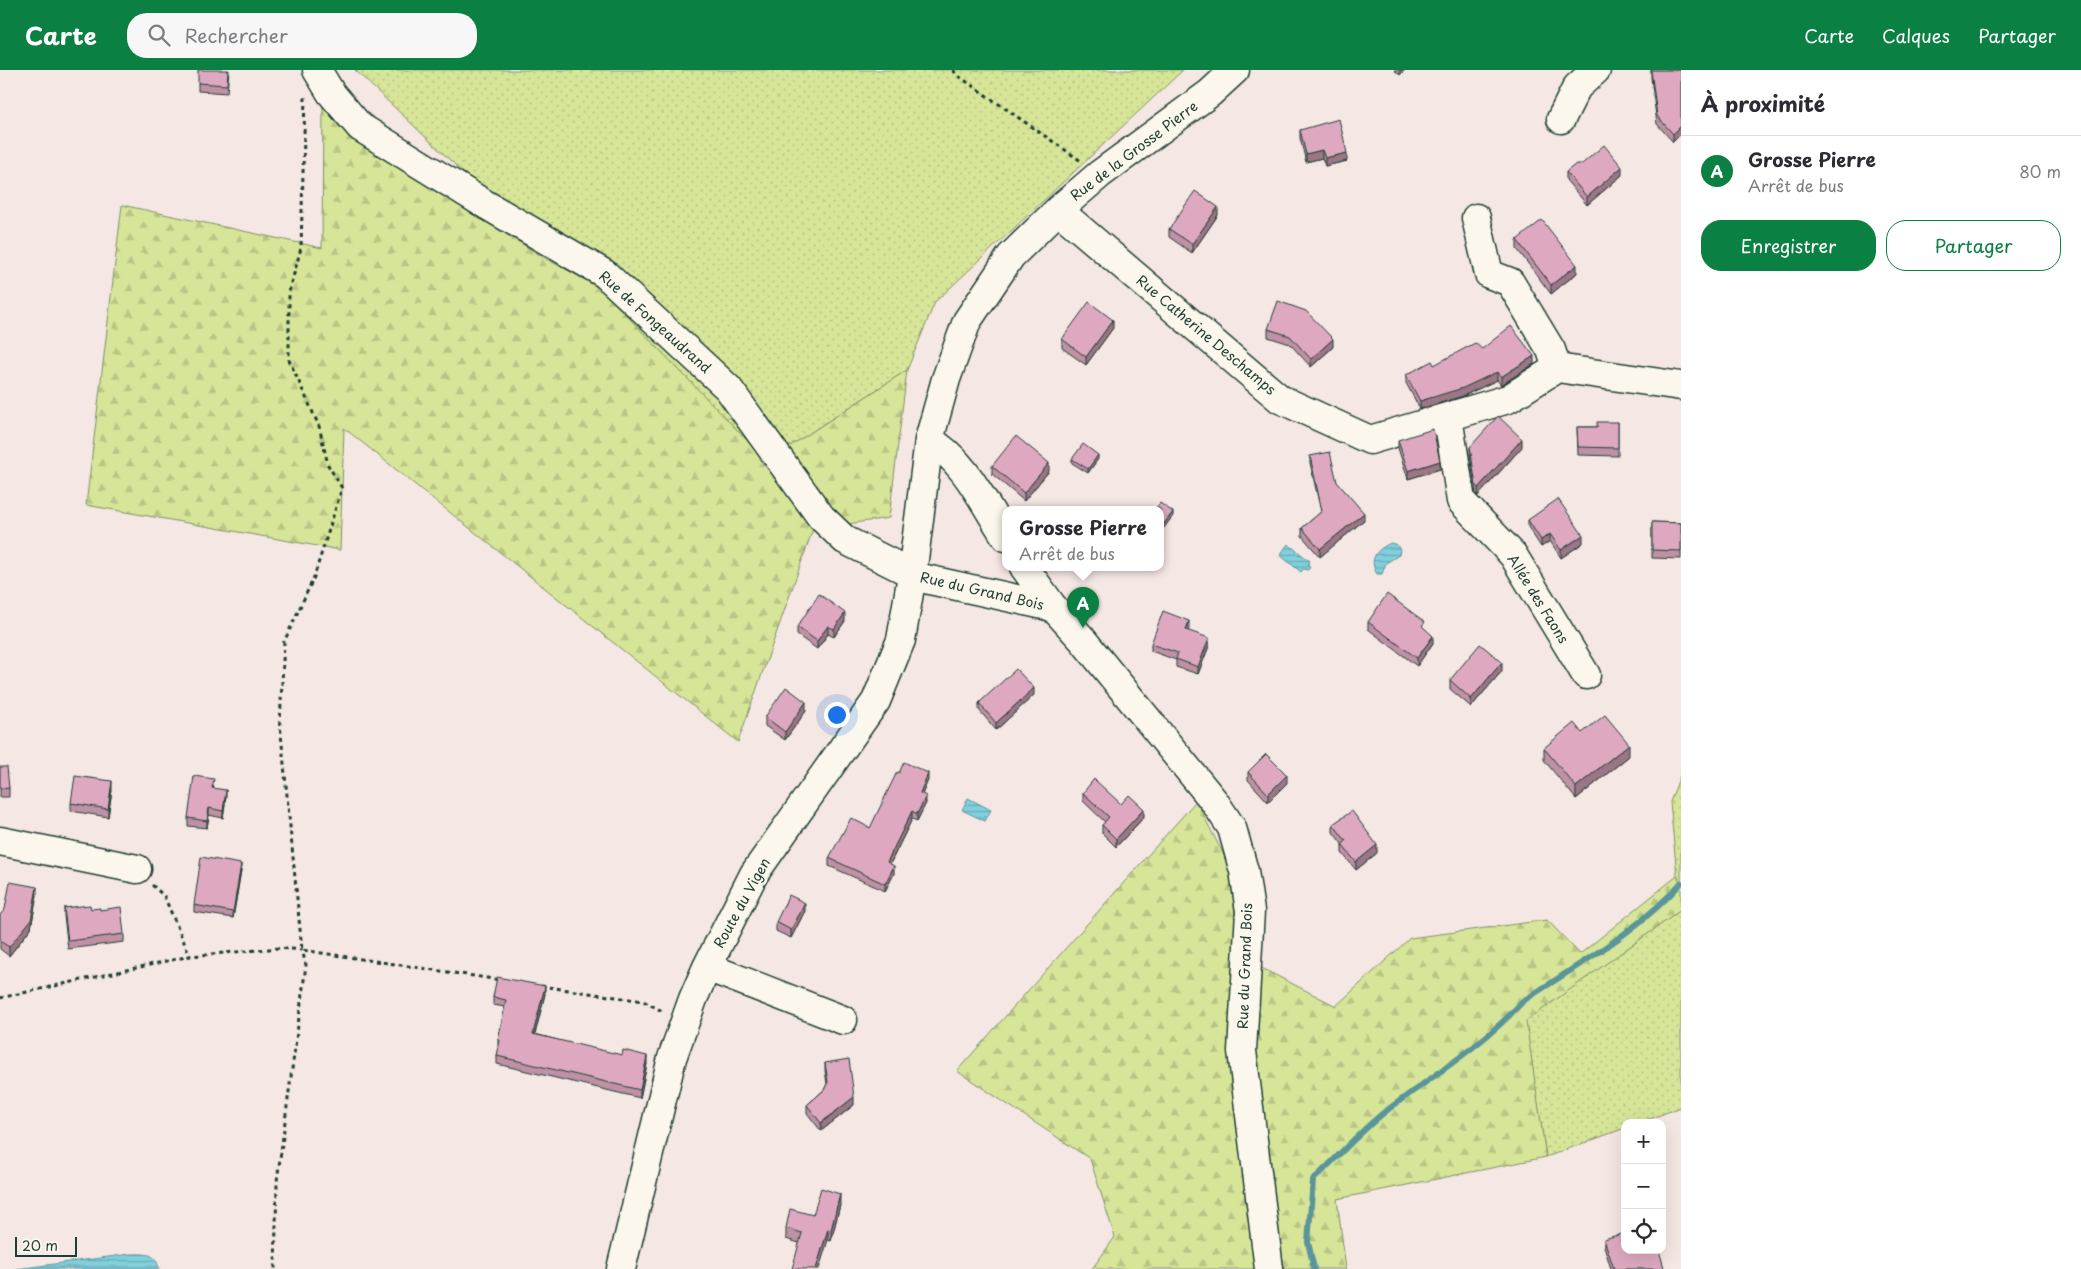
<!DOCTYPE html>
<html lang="fr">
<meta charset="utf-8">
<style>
:root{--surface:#fff;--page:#f7f7f7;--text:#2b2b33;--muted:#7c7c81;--line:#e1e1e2;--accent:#0b8043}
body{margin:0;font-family:"Playpen Sans",sans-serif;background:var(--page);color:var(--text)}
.controls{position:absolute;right:15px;bottom:15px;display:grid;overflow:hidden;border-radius:10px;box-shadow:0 5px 20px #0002}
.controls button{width:45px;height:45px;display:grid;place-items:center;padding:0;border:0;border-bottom:1px solid var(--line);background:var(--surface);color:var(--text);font:25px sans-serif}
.scale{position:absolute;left:15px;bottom:12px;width:62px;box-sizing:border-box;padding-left:5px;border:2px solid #1f3d34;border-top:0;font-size:14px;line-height:18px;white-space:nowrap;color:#1f3d34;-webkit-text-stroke:4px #fbf7ec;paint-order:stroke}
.you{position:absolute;left:836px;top:644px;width:18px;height:18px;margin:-12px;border:4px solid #fff;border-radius:50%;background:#1a73e8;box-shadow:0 0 0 8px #1a73e833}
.badge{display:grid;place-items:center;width:32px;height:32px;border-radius:50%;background:var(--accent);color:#fff;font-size:16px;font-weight:700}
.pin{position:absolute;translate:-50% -41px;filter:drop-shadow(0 1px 2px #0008)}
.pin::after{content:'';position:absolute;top:26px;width:18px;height:15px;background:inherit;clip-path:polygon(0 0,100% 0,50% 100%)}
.popup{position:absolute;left:1002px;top:436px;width:162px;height:65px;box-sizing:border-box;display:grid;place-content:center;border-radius:10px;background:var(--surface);filter:drop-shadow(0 1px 4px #0005);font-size:16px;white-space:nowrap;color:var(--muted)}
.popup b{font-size:19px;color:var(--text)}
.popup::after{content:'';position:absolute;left:50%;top:100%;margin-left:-10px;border:10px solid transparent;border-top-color:var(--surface)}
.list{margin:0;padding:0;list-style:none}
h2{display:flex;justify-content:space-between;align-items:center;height:65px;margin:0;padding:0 20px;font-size:21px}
h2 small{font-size:16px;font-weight:400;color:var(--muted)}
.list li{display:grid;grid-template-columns:32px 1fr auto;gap:15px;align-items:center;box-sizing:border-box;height:70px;padding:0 20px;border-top:1px solid var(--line)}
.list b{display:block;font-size:19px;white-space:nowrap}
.list p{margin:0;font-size:16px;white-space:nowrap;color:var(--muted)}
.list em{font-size:16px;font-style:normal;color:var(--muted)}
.actions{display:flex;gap:10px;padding:15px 20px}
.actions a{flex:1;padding:11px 0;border:1px solid var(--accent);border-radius:20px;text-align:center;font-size:18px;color:var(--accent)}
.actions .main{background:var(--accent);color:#fff}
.icon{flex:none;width:28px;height:28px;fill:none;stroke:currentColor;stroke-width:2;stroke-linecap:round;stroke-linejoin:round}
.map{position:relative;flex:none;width:1681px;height:1199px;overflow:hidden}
header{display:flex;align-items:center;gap:30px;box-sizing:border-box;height:70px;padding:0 25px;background:var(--accent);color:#fff}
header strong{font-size:24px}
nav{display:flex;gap:28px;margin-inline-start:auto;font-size:18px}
.search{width:350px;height:45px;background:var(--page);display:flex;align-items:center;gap:12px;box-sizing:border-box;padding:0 18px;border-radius:20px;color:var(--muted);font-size:19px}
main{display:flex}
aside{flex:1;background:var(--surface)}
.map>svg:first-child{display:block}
.grass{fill:url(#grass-dots);stroke:#7b9166}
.forest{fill:url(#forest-firs);stroke:#7b9166}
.water{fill:url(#water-rules);stroke:#5a959a}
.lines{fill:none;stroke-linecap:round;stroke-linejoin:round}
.stream{stroke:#5a959a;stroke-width:6}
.minor-casing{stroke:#1f3d34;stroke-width:31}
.path{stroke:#1f3d34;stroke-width:3;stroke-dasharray:4 4;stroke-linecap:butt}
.minor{stroke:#fbf7ec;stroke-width:28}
.wall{fill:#bf91a5;stroke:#1f3d34}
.shaded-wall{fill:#9b7686;stroke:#1f3d34}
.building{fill:#dea9c0;stroke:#1f3d34}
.labels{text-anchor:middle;stroke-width:5;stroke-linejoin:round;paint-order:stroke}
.street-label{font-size:14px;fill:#1f3d34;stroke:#fbf7ec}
</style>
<header>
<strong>Carte</strong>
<div class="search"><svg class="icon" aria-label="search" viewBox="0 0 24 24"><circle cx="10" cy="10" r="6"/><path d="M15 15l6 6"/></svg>Rechercher</div>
<nav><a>Carte</a><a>Calques</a><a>Partager</a></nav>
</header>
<main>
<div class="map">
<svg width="1681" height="1199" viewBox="0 0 1681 1199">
<defs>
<pattern id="grass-dots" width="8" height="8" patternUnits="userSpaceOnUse" patternTransform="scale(1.25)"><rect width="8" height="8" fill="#d7e598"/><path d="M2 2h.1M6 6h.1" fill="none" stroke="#b8c584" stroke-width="1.8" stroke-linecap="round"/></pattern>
<pattern id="forest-firs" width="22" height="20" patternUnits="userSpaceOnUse" patternTransform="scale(1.25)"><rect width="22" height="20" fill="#d7e598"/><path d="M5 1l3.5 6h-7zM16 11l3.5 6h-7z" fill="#b8c584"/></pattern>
<pattern id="water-rules" width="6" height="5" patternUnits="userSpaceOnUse" patternTransform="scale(1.25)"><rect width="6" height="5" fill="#81d0de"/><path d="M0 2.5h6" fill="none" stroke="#69aab5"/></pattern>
</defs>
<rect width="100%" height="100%" fill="#f5e7e3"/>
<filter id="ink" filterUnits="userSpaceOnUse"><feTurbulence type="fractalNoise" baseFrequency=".02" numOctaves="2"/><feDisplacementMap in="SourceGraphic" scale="10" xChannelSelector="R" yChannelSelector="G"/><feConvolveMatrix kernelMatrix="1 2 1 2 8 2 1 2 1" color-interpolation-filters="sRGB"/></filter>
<g filter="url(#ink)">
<!-- grass -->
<path class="grass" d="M 355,0 L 1183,0 L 935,232 L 907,300 L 767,391 Z
M 1681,703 L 1681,814 L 1677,806 L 1670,732 Z
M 1681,840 L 1681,1037 L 1639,1053 L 1625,1053 L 1625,1058 L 1546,1087 L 1525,951 Z"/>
<!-- forest -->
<path class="forest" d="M 323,32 L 354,70 L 548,190 L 598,216 L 767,391 L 907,300 L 889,448 L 813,459 L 738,672 L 344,358 L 340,480 L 86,435 L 122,135 L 322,178 Z
M 1196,731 L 1233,803 L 1236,885 L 1336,936 L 1410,868 L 1547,850 L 1580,884 L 1677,806 L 1681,814 L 1681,840 L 1526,951 L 1546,1087 L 1337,1129 L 1346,1199 L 1092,1199 L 1115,1167 L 1090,1089 L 957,1001 Z"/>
<!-- water -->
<path class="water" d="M 1391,473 L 1397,475 L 1400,480 L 1399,485 L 1386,493 L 1382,504 L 1377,504 C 1368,490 1376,479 1391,473 Z
M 1288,474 L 1310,491 L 1308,494 L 1310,497 L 1308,500 L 1303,499 L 1301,502 L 1280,485 Z
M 968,728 L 991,740 L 985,751 L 962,740 Z
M 131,1184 C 146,1184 156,1182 159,1199 L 16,1199 Z"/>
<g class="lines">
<!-- stream -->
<path class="stream" d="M 1314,1199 L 1308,1172 L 1313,1110 C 1336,1089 1361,1060 1386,1041 C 1432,1006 1484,975 1523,931 C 1577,895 1638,862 1681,813"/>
<!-- minor casing -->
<g class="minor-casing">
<path id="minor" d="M 317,0 L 331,23 L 360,57 L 483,133 L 605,204 L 728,318 L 821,447 L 845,470 L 921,508 L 1053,537
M 1561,49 L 1577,17 L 1596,0
M 1058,140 L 1280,329 L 1370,370 L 1508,329 L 1557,298 L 1681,316
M 1476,148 L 1489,204 L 1510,212 L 1551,280 L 1557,298
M 1448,347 L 1461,431 L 1513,485 L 1586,605
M 929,370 C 965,390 984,434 1006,467
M 1024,497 L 1053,537 L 1082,569 L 1214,731 L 1232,758 L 1244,801 L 1250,841 L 1242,981 L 1269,1199
M 0,771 L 137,799
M 707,897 L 843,950
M 621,1199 L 672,988 L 693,929 L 707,897 L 754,804 L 876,631 L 901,570 L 912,505 L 929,370 L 946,309 L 967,251 L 1011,186 L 1058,140 L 1100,104 L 1210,23 L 1235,0"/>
</g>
<!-- path -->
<path class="path" d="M 953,0 L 957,5 L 1081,91
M 305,27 L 301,178 L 289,222 L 289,290 L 319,356 L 328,395 L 342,418 L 314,507 L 284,572 L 280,653 L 302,880 L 500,910
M 152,815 L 164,826 L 190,886
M 541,916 L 643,931 L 664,942
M 0,928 L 190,886 L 280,878 L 302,880 L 306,895 L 277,1111 L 275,1199"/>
<!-- minor -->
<use href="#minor" class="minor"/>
</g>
<!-- wall -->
<path class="wall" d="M 229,0 L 227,23 L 198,21 L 198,13 Z
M 1394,0 L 1405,0 L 1400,5 Z
M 1651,0 L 1681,0 L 1681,64 L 1673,72 L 1657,54 L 1651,8 Z
M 1300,60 L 1347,91 L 1325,96 L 1322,88 L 1306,92 L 1300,68 Z
M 1566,102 L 1622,105 L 1587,135 L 1566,110 Z
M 1218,145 L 1192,183 L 1169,167 L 1169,159 Z
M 1517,170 L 1577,203 L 1551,224 L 1517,179 Z
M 1113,258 L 1086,295 L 1062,278 L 1062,269 Z
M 1268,259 L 1333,277 L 1311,297 L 1290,274 L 1268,267 Z
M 1482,279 L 1534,294 L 1501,315 L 1497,310 L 1463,326 L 1420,339 L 1406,313 L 1406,305 Z
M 1618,352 L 1618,386 L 1578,385 L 1577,357 L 1597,357 Z
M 1398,370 L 1440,399 L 1408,409 L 1398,378 Z
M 1470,377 L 1522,377 L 1478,426 L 1476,424 L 1470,385 Z
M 1310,386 L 1337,412 L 1364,450 L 1320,487 L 1302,466 L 1302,458 L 1321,442 L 1310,393 Z
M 1072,389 L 1098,389 L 1088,403 L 1072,393 Z
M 992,396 L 1049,401 L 1024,431 L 992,404 Z
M 1528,450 L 1583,473 L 1561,488 L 1550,471 L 1541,477 L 1528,457 Z
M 1652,452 L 1681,453 L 1681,489 L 1652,488 Z
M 845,551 L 834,567 L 828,564 L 817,579 L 797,565 L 797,557 Z
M 1368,552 L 1425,559 L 1433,573 L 1417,596 L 1368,559 Z
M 1189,559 L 1188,561 L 1209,576 L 1198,604 L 1176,597 L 1176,590 L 1151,581 L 1151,574 Z
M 1502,601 L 1471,637 L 1450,619 L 1450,610 Z
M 1034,625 L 996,660 L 979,640 L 979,633 Z
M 806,641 L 785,670 L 765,656 L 765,647 Z
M 1582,663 L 1629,686 L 1576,729 L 1544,690 L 1544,678 Z
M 0,697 L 9,718 L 9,727 L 0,727 Z
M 1248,702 L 1287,713 L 1268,732 L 1248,710 Z
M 928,710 L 922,724 L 926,733 L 917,751 L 912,749 L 890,794 L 894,804 L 885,821 L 829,796 L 829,788 L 870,758 Z
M 214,716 L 213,718 L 226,727 L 223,748 L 209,745 L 207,758 L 188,756 L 188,748 Z
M 112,720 L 108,747 L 71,741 L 71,733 Z
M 1083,723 L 1121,734 L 1144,747 L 1116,777 L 1102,763 L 1102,755 L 1105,752 L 1083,731 Z
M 1333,754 L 1377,783 L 1356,800 L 1342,783 L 1342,774 L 1333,762 Z
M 241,800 L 233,848 L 194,842 L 194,835 Z
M 37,825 L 31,858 L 9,886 L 0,879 L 0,845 Z
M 64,838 L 91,839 L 100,840 L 124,864 L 124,872 L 68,879 L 64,846 Z
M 805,841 L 791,868 L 776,861 L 776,852 Z
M 545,924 L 535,964 L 647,994 L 640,1028 L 497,994 L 497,986 L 499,978 L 498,978 L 498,970 L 505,937 L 493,935 L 493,927 Z
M 825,993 L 854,1035 L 821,1061 L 807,1043 L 807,1035 L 824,1020 L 827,1014 L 825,1001 Z
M 840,1135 L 831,1171 L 828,1170 L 799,1173 L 786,1169 L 786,1158 L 813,1145 Z
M 1604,1169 L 1625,1180 L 1664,1199 L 1611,1199 L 1604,1176 Z"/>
<!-- shaded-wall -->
<path class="shaded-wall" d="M 1400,0 L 1405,0 L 1400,5 Z
M 1681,56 L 1681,64 L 1673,72 L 1673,64 Z
M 1322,80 L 1322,88 L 1306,92 L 1306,84 Z
M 1347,83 L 1347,91 L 1325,96 L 1325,88 Z
M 1622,97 L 1622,105 L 1587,135 L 1587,127 Z
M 1218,137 L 1218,145 L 1192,183 L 1192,174 Z
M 1577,195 L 1577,203 L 1551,224 L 1551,215 Z
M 1113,250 L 1113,258 L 1086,295 L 1086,287 Z
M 1333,269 L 1333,277 L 1311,297 L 1311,289 Z
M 1534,286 L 1534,294 L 1501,315 L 1501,307 Z
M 1497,302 L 1497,310 L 1463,326 L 1420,339 L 1420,331 Z
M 1522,369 L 1522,377 L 1478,426 L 1478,418 Z
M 1098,385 L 1098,389 L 1088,403 L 1088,399 Z
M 1440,391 L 1440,399 L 1408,409 L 1408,401 Z
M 1049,393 L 1049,401 L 1024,431 L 1024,423 Z
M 1173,442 L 1173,446 L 1160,463 L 1160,459 Z
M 1364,443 L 1364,450 L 1320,487 L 1320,479 Z
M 1550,464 L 1550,471 L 1541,477 L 1541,470 Z
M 1583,465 L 1583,473 L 1561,488 L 1561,480 Z
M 845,543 L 845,551 L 834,567 L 834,559 Z
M 1189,551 L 1189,559 L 1186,568 L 1186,560 Z
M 828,556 L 828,564 L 817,579 L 817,571 Z
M 1433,566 L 1433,573 L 1417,596 L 1417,588 Z
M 1209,568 L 1209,576 L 1198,604 L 1198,597 Z
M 1502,592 L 1502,601 L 1471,637 L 1471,629 Z
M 1034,618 L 1034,625 L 996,660 L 996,653 Z
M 806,632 L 806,641 L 785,670 L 785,662 Z
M 1629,674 L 1629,686 L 1576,729 L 1576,717 Z
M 928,703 L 928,710 L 920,730 L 920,723 Z
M 1287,705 L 1287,713 L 1268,732 L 1268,724 Z
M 112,711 L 112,720 L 108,747 L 108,739 Z
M 226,720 L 226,727 L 223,748 L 223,741 Z
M 926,726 L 926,733 L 917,751 L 917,744 Z
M 209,738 L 209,745 L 207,758 L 207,751 Z
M 1144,739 L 1144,747 L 1116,777 L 1116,769 Z
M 912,741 L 912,749 L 887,800 L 887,792 Z
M 1377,775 L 1377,783 L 1356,800 L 1356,792 Z
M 241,794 L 241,800 L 233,848 L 233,842 Z
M 894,796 L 894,804 L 885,821 L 885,814 Z
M 37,817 L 37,825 L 31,858 L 9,886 L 9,877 Z
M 805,833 L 805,841 L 791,868 L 791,860 Z
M 545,916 L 545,924 L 533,972 L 533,964 Z
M 647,986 L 647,994 L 640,1028 L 640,1020 Z
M 854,1027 L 854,1035 L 821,1061 L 821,1053 Z
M 840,1124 L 840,1135 L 831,1171 L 831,1160 Z
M 828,1159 L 828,1170 L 819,1199 L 816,1199 Z"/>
<!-- building -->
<path class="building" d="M 198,0 L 228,0 L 227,15 L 198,13 Z
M 1651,0 L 1681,0 L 1681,56 L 1673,64 L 1657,46 Z
M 1339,49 L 1347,83 L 1325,88 L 1322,80 L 1306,84 L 1300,60 Z
M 1604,75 L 1622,97 L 1587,127 L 1566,102 L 1576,94 L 1582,94 Z
M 1195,121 L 1218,137 L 1192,174 L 1169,159 Z
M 1542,150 L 1577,195 L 1551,215 L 1517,170 Z
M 1278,231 L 1306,241 L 1333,269 L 1311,289 L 1290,266 L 1268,259 Z
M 1089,232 L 1113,250 L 1086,287 L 1062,269 Z
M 1511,256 L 1534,286 L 1501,307 L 1497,302 L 1463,318 L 1420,331 L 1406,305 L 1432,291 L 1434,295 L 1475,273 L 1482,279 Z
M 1498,346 L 1522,369 L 1478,418 L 1476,416 L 1470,377 Z
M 1597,352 L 1618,352 L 1618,378 L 1578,377 L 1577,357 L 1597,357 Z
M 1433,359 L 1440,391 L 1408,401 L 1398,370 Z
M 1016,366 L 1049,393 L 1024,423 L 992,396 Z
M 1083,374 L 1098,385 L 1088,399 L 1072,389 Z
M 1330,382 L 1337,412 L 1364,443 L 1320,479 L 1302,458 L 1322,441 L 1310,386 Z
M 1558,429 L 1583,465 L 1561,480 L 1550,464 L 1541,470 L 1528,450 Z
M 1160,433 L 1173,442 L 1160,459 L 1160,439 L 1155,439 Z
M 1652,452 L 1681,453 L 1681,481 L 1652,480 Z
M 819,524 L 845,543 L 834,559 L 828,556 L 817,571 L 797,557 Z
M 1387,524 L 1425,552 L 1422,556 L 1433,566 L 1417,588 L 1368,552 Z
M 1163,541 L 1189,551 L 1186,560 L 1209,568 L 1198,597 L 1176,589 L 1178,583 L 1151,574 Z
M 1480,574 L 1502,592 L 1471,629 L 1450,610 Z
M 1016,599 L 1034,618 L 996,653 L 979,633 Z
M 786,617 L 806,632 L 785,662 L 765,647 Z
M 1605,645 L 1629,674 L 1576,717 L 1544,678 L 1574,653 L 1582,663 Z
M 1266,684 L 1287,705 L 1268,724 L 1248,702 Z
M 904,692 L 928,703 L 920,723 L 926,726 L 917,744 L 912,741 L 887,792 L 894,796 L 885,814 L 829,788 L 851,748 L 870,758 L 897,702 L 899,703 Z
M 0,697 L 7,697 L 9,718 L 0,719 Z
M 75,706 L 112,711 L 108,739 L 71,733 Z
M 194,706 L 214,709 L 212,718 L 226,720 L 223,741 L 209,738 L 207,751 L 188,748 Z
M 1094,709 L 1121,734 L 1129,725 L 1144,739 L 1116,769 L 1102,755 L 1109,747 L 1083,723 Z
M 1352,741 L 1377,775 L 1356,792 L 1342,775 L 1346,771 L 1333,754 Z
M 201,787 L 241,794 L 233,842 L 194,835 Z
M 10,812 L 37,817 L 31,850 L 9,877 L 0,871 L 0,845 L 5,839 Z
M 789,825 L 805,833 L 791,860 L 776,852 Z
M 90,835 L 91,839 L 100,838 L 100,840 L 121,837 L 124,864 L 68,871 L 64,838 Z
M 497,907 L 545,916 L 533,964 L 622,985 L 623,980 L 647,986 L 640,1020 L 497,986 L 500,970 L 498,970 L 506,930 L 493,927 Z
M 849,989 L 854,1027 L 821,1053 L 807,1035 L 824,1020 L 828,1012 L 825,993 Z
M 821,1118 L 840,1124 L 831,1160 L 828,1159 L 816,1199 L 792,1199 L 802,1163 L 786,1158 L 790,1139 L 813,1145 Z
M 1625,1163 L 1625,1180 L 1659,1180 L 1664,1198 L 1660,1199 L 1614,1199 L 1604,1169 Z"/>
</g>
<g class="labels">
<!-- street labels -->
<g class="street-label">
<text transform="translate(1134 81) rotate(-37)" y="5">Rue de la Grosse Pierre</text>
<text transform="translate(655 252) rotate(42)" y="5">Rue de Fongeaudrand</text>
<text transform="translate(1206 265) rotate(40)" y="5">Rue Catherine Deschamps</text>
<text transform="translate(982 521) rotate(13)" y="5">Rue du Grand Bois</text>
<text transform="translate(1538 529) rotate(58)" y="5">Allée des Faons</text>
<text transform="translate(742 833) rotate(-61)" y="5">Route du Vigen</text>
<text transform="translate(1245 896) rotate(-88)" y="5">Rue du Grand Bois</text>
</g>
</g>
</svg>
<div class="controls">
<button>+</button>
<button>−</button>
<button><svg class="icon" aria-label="locate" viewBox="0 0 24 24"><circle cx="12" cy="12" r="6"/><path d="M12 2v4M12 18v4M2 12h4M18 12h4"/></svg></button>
</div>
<div class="scale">20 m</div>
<div class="you"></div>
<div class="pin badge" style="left:1083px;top:558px">A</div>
<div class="popup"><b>Grosse Pierre</b>Arrêt de bus</div>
</div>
<aside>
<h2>À proximité<small></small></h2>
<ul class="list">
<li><span class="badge">A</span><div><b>Grosse Pierre</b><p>Arrêt de bus</p></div><em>80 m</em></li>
</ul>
<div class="actions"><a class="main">Enregistrer</a><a>Partager</a></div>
</aside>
</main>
